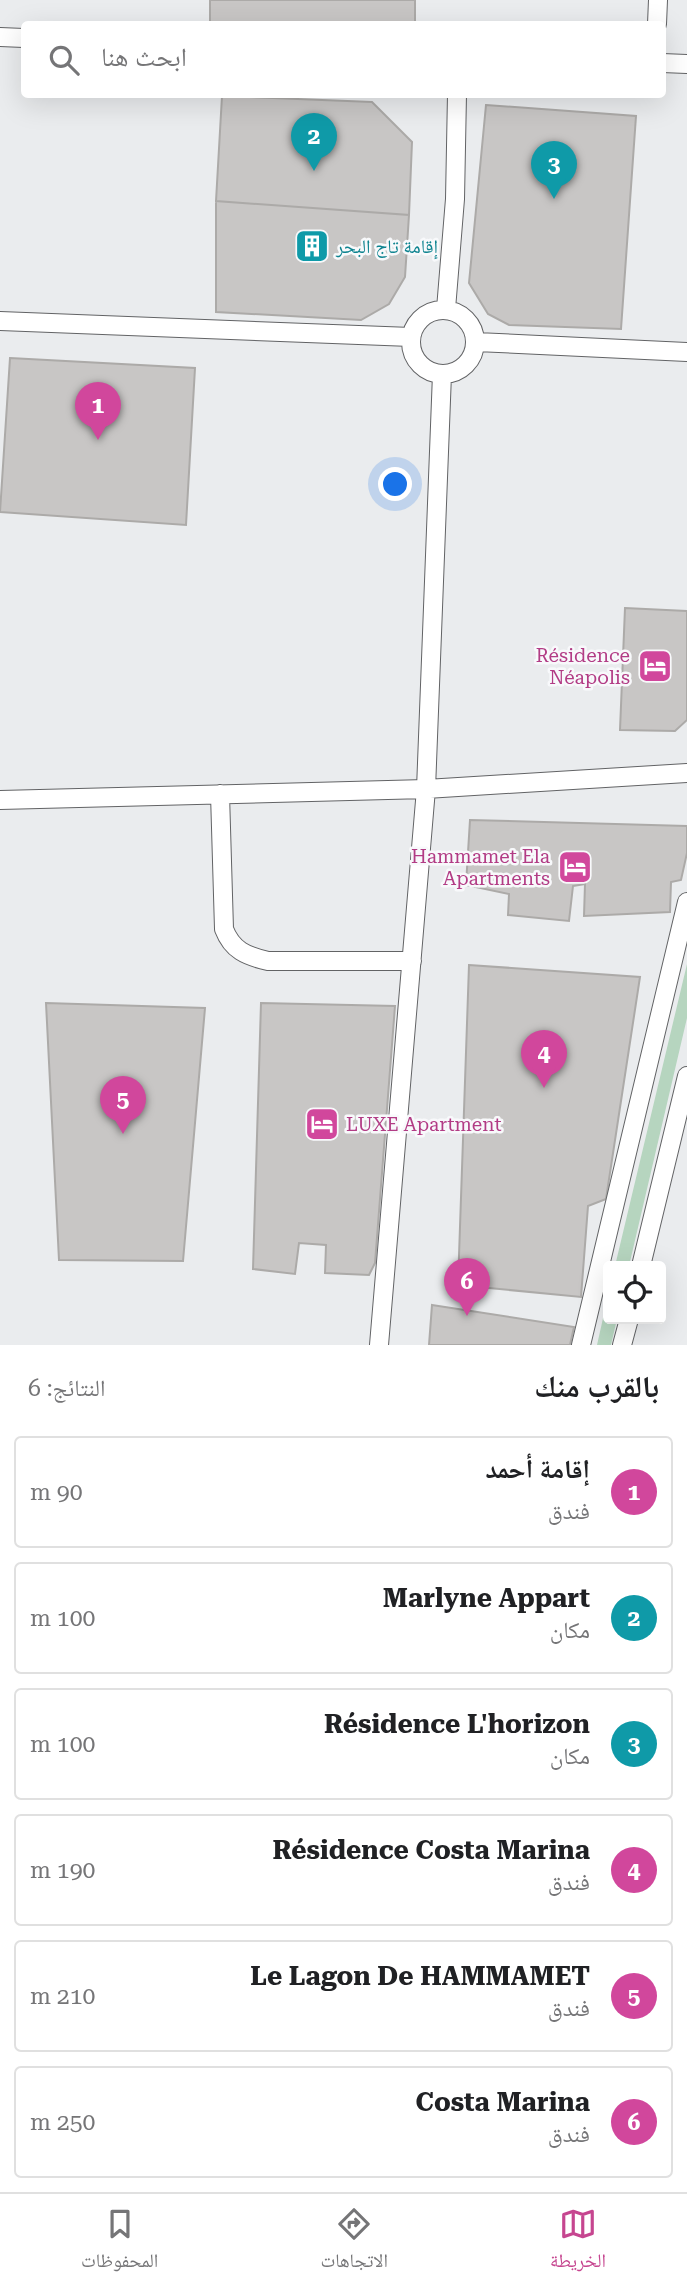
<!DOCTYPE html>
<html lang="ar">
<meta charset="utf-8">
<style>
:root{--surface:#fff;--page:#f2f2f2;--text:#202124;--muted:#757577;--line:#e0e0e0;--accent:#c64690}
body{margin:0;font-family:"Roboto Serif","Noto Naskh Arabic",serif;background:var(--page);color:var(--text);direction:rtl}
.controls{position:absolute;right:21px;bottom:21px;display:grid;overflow:hidden;border-radius:7px;box-shadow:0 7px 28px #0002}
.controls button{width:63px;height:63px;display:grid;place-items:center;padding:0;border:0;border-bottom:2px solid var(--line);background:var(--surface);color:var(--text);font:35px sans-serif}
.you{position:absolute;left:396px;top:485px;width:24px;height:24px;margin:-18px;border:5px solid #fff;border-radius:50%;background:#1a73e8;box-shadow:0 0 0 10px #1a73e833}
.badge{display:grid;place-items:center;width:46px;height:46px;border-radius:50%;background:var(--accent);color:#fff;font-size:23px;font-weight:700}
.pin{position:absolute;translate:-50% -58px;filter:drop-shadow(0 2px 4px #0008)}
.pin::after{content:'';position:absolute;top:37px;width:24px;height:21px;background:inherit;clip-path:polygon(0 0,100% 0,50% 100%)}
.list{margin:0;padding:0;list-style:none}
h2{display:flex;justify-content:space-between;align-items:center;height:91px;margin:0;padding:0 28px;font-size:30px}
h2 small{font-size:23px;font-weight:400;color:var(--muted)}
.list li{display:grid;grid-template-columns:46px 1fr auto;gap:21px;align-items:center;box-sizing:border-box;height:112px;margin:0 14px 14px;padding:0 14px;border:2px solid var(--line);border-radius:7px}
.list b{display:block;font-size:26px;white-space:nowrap}
.list p{margin:0;font-size:23px;white-space:nowrap;color:var(--muted)}
.list em{font-size:23px;font-style:normal;color:var(--muted)}
.icon{flex:none;width:38px;height:38px;fill:none;stroke:currentColor;stroke-width:2;stroke-linecap:round;stroke-linejoin:round}
.map{position:relative;flex:none;width:687px;height:1345px;overflow:hidden;direction:ltr}
.search{position:absolute;background:var(--surface);box-shadow:0 7px 28px #0002;left:21px;right:21px;top:21px;height:77px;display:flex;align-items:center;gap:18px;box-sizing:border-box;padding:0 24px;border-radius:7px;color:var(--muted);font-size:26px}
.sheet{height:847px;background:var(--surface)}
nav{display:flex;justify-content:space-around;align-items:center;box-sizing:border-box;height:98px;border-top:2px solid var(--line);background:var(--surface);font-size:19px;color:var(--muted)}
nav a{display:grid;justify-items:center;gap:4px}
nav .on{color:var(--accent)}
.map>svg:first-child{display:block}
.green{fill:#b6d5bf}
.building{fill:#c8c6c5;stroke:#acaaa8;stroke-width:2}
.lines{fill:none;stroke-linecap:round;stroke-linejoin:round}
.street-casing{stroke:#626365;stroke-width:20}
.street{stroke:#fff;stroke-width:18}
.labels{text-anchor:middle;stroke-width:5;stroke-linejoin:round;paint-order:stroke}
.culture-label{font-size:19px;fill:#0d838f;stroke:#f8f9fb;text-anchor:start}
.hotel-label{font-size:19px;fill:#b23c85;stroke:#f8f9fb;text-anchor:end}
</style>
<div class="map">
<svg width="687" height="1345" viewBox="0 0 687 1345">
<rect width="100%" height="100%" fill="#eaecee"/>
<!-- green -->
<path class="green" d="M 687,964 L 687,1018 L 629,1266 L 615,1266 Z
M 608,1296 L 608,1319 L 617,1319 L 611,1345 L 597,1345 Z"/>
<!-- building -->
<path class="building" d="M 210,0 L 415,0 L 415,24 L 210,24 Z
M 222,96 L 372,102 L 412,142 L 409,215 L 216,201 Z
M 486,105 L 636,116 L 621,329 L 509,325 L 488,314 L 469,283 Z
M 216,201 L 409,215 L 405,277 L 389,304 L 361,320 L 216,312 Z
M 10,358 L 195,368 L 186,525 L 0,512 Z
M 625,608 L 687,611 L 687,720 L 675,731 L 620,730 Z
M 470,820 L 687,826 L 687,853 L 681,880 L 671,882 L 670,912 L 584,916 L 585,884 L 573,886 L 569,921 L 508,915 L 509,894 L 466,885 Z
M 469,965 L 640,977 L 606,1199 L 588,1206 L 581,1297 L 458,1285 Z
M 46,1003 L 205,1008 L 183,1261 L 59,1260 Z
M 261,1003 L 395,1006 L 375,1263 L 369,1275 L 325,1273 L 326,1245 L 299,1243 L 295,1274 L 253,1269 Z
M 432,1305 L 574,1327 L 570,1345 L 429,1345 Z"/>
<g class="lines">
<!-- street casing -->
<g class="street-casing">
<path id="street" d="M 657,24 L 658,0
M 0,37 L 24,38
M 662,63 L 687,64
M 446,309 L 455,199 L 457,94
M411 342a32 32 0 1 1 64 0a32 32 0 1 1-64 0Z
M 0,321 L 411,337
M 476,342 L 687,352
M 220,794 L 224,929 C 232,950 246,956 268,961 L 412,961
M 0,800 L 426,789 L 687,773
M 641,1266 L 687,1076
M 379,1345 L 426,789 L 442,374
M 581,1345 L 687,902
M 622,1345 L 629,1319"/>
</g>
<!-- street -->
<use href="#street" class="street"/>
</g>
<!-- icons -->
<defs>
<g id="building-square" transform="scale(1.75)"><rect x="-9" y="-9" width="18" height="18" rx="4" fill="#0f9aa8" stroke="#f8f9fb"/><path d="M-4-6H4V6H1V3H-1V6H-4ZM-2.5-4.3h1.7v1.8h-1.7ZM.8-4.3h1.7v1.8H.8ZM-2.5-1h1.7V.8h-1.7ZM.8-1h1.7V.8H.8Z" fill="#fff"/></g>
<g id="hotel-square" transform="scale(1.75)"><rect x="-9" y="-9" width="18" height="18" rx="4" fill="#d1479c" stroke="#f8f9fb"/><path d="M-6-4.5h1.5V1H6V5H4.5V3h-9V5H-6ZM-4 0a1.8 1.8 0 1 1 3.6 0ZM.5 0V-2.5h3Q6-2.5 6 0Z" fill="#fff"/></g>
</defs>
<g fill-rule="evenodd">
<use href="#building-square" x="312" y="246"/>
<use href="#hotel-square" x="655" y="666"/>
<use href="#hotel-square" x="575" y="867"/>
<use href="#hotel-square" x="322" y="1124"/>
</g>
<g class="labels">
<!-- culture labels -->
<g class="culture-label">
<text x="336" y="253">إقامة تاج البحر</text>
</g>
<!-- hotel labels -->
<g class="hotel-label">
<text x="630" y="662">Résidence<tspan x="630" dy="22">Néapolis</tspan></text>
<text x="550" y="863">Hammamet Ela<tspan x="550" dy="22">Apartments</tspan></text>
<text x="346" y="1131" text-anchor="start">LUXE Apartment</text>
</g>
</g>
</svg>
<div class="controls">
<button><svg class="icon" aria-label="locate" viewBox="0 0 24 24"><circle cx="12" cy="12" r="6"/><path d="M12 2v4M12 18v4M2 12h4M18 12h4"/></svg></button>
</div>
<div class="you"></div>
<div class="pin badge" style="left:98px;top:440px;background:#d1479c">1</div>
<div class="pin badge" style="left:314px;top:171px;background:#0f9aa8">2</div>
<div class="pin badge" style="left:554px;top:199px;background:#0f9aa8">3</div>
<div class="pin badge" style="left:544px;top:1088px;background:#d1479c">4</div>
<div class="pin badge" style="left:123px;top:1134px;background:#d1479c">5</div>
<div class="pin badge" style="left:467px;top:1316px;background:#d1479c">6</div>
<div class="search"><svg class="icon" aria-label="search" viewBox="0 0 24 24"><circle cx="10" cy="10" r="6"/><path d="M15 15l6 6"/></svg>ابحث هنا</div>
</div>
<section class="sheet">
<h2>بالقرب منك<small>النتائج: 6</small></h2>
<ul class="list">
<li><span class="badge" style="background:#d1479c">1</span><div><b>إقامة أحمد</b><p>فندق</p></div><em>90 m</em></li>
<li><span class="badge" style="background:#0f9aa8">2</span><div><b>Marlyne Appart</b><p>مكان</p></div><em>100 m</em></li>
<li><span class="badge" style="background:#0f9aa8">3</span><div><b>Résidence L'horizon</b><p>مكان</p></div><em>100 m</em></li>
<li><span class="badge" style="background:#d1479c">4</span><div><b>Résidence Costa Marina</b><p>فندق</p></div><em>190 m</em></li>
<li><span class="badge" style="background:#d1479c">5</span><div><b>Le Lagon De HAMMAMET</b><p>فندق</p></div><em>210 m</em></li>
<li><span class="badge" style="background:#d1479c">6</span><div><b>Costa Marina</b><p>فندق</p></div><em>250 m</em></li>
</ul>
</section>
<nav>
<a class="on"><svg class="icon" aria-label="map" viewBox="0 0 24 24"><path d="M3 6l6-2 6 2 6-2v14l-6 2-6-2-6 2zM9 4v14M15 6v14"/></svg>الخريطة</a>
<a><svg class="icon" aria-label="directions" viewBox="0 0 24 24"><path d="M12 3l9 9-9 9-9-9zM9 14v-3h6M13 9l2 2-2 2"/></svg>الاتجاهات</a>
<a><svg class="icon" aria-label="saved" viewBox="0 0 24 24"><path d="M7 4h10v16l-5-4-5 4z"/></svg>المحفوظات</a>
</nav>
